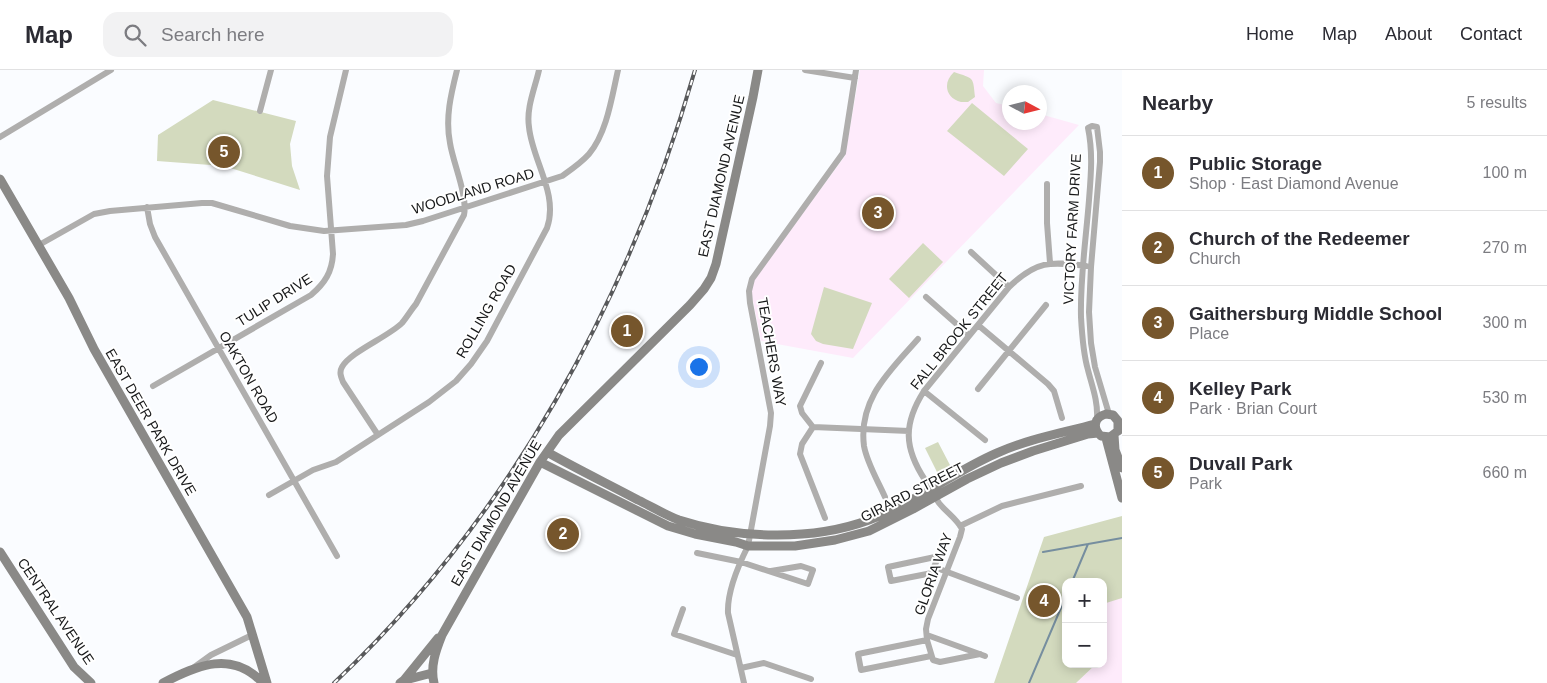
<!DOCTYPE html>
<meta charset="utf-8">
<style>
:root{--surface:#fff;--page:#f2f2f3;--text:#2b2b33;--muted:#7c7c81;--line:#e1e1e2;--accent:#76562c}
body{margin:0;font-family:Helvetica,sans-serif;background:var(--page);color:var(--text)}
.controls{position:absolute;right:15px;bottom:15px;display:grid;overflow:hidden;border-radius:10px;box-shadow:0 2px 12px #0003}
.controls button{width:45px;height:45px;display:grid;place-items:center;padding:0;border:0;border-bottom:1px solid var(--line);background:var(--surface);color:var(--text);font:25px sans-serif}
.compass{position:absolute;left:1002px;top:15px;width:45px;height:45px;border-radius:50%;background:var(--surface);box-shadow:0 2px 12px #0003;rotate:97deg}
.you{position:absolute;left:698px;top:296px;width:18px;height:18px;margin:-12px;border:4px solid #fff;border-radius:50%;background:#1a73e8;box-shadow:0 0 0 8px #1a73e833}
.badge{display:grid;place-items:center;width:32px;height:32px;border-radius:50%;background:var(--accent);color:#fff;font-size:16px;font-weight:700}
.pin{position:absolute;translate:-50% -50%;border:2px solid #fff;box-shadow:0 1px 5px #0006}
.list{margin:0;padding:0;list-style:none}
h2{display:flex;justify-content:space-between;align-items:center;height:65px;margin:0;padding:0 20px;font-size:21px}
h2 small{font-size:16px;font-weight:400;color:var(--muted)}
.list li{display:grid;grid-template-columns:32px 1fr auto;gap:15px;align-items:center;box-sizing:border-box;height:75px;padding:0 20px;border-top:1px solid var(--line)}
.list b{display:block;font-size:19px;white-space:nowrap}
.list p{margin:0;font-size:16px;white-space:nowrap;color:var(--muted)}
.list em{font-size:16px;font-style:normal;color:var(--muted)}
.icon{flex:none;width:28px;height:28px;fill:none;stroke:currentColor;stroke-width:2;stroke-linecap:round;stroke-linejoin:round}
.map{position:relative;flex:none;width:1122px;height:613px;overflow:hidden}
header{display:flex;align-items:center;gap:30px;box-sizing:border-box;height:70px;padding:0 25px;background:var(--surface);border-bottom:1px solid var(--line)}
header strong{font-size:24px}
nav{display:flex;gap:28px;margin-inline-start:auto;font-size:18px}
.search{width:350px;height:45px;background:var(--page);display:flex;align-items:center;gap:12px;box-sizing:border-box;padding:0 18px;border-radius:15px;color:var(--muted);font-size:19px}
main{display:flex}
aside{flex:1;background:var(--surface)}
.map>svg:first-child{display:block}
.education{fill:#feebfb}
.green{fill:#d3dabe}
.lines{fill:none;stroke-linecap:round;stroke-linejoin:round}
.stream{stroke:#768e9f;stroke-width:2}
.street{stroke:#afaead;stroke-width:6}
.secondary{stroke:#8a8987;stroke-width:9}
.rail-casing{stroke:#58595b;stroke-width:4}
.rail{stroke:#fff;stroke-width:2;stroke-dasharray:5.5;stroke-linecap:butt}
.labels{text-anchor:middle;stroke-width:4;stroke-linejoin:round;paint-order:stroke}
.street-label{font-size:14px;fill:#171819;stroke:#fff}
</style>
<header>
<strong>Map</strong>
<div class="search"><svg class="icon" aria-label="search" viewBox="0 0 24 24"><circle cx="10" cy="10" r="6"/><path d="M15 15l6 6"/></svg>Search here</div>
<nav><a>Home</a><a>Map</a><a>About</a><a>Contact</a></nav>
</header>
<main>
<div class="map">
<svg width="1122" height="613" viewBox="0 0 1122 613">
<rect width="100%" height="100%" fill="#fafcff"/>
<!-- education -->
<path class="education" d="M 860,0 L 984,0 L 983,16 L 996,33 L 1009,36 L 1009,52 L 1040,52 L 1040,44 L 1079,55 L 853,288 L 761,271 L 751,221 L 754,210 L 845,86 Z
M 1122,526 L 1122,613 L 1076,613 L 1096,594 L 1103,594 L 1103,534 Z"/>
<!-- green -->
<path class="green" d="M 954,2 C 974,9 973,6 975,27 L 968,32 L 961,32 C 946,28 942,13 954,2 Z
M 213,30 L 296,51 L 290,74 L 292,96 L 300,120 L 224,96 L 157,91 L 158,65 Z
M 972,33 L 1028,79 L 1004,106 L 947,61 Z
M 923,173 L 943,192 L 909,228 L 889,209 Z
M 824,217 L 872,233 L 853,279 L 823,274 L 816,271 L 811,264 Z
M 938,372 L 951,397 L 938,404 L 925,378 Z
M 1122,446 L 1122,528 L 1103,534 L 1103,512 L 1066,512 L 1066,594 L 1096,594 L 1076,613 L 994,613 L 1044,467 Z"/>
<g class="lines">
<!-- stream -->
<path class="stream" d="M 1043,482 L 1122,468
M 1072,512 L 1088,474
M 1029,613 L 1066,526"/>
<!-- street -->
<path class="street" d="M 805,0 L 855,8
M 260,41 L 271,0
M 0,67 L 111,0
M 1047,114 L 1047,153 L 1050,193
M 147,137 L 150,154 L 155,167 L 337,486
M 39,175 L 94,144 L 110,141 L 202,133 L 212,133 L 290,156 L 324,161 L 406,155 L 423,151 L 562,106 C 572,99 581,93 589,84 C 607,63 612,26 618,0
M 971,182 L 1009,217
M 926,227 L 969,265
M 978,255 L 1048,314 L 1054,321 L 1062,348
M 153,316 L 311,225 C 325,213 332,202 333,184 L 327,106 L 330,67 L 346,0
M 978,319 L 1046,235
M 924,321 L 985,370
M 1097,348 C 1098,331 1092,316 1088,300 C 1083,283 1082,265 1081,247 C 1080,208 1086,169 1089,130 C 1091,105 1093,82 1088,58 L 1092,56 L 1097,57 L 1100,82 L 1100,92 L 1091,197 L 1089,242 L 1091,273 L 1095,297 L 1109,344
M 813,357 L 802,374 L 800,384 L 825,448
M 813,357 L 909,361
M 813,357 L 802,343 L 800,336 L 821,293
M 378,365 L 343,312 C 341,307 339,302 342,297 C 350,282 388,267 402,253 C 407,247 411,240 416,234 L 464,145 C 468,126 453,93 450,73 C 445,48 451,24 457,0
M 269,425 L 313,400 L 336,392 L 429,332 L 456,311 L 471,294 L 487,271 L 547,158 C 559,124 532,90 529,57 C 526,38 535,18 539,0
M 885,427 C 878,411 867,393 864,376 C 858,329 890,301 918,269
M 960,456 L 1002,436 L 1081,416
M 697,483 L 741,492 L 808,514 L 813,500 L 801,496 L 771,501
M 934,497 L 932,503 L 891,511 L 888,497 L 935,487 L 937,490 L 934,497 L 1017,528
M 683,539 L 674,564 L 737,585
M 927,565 L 985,586
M 927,570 L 858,584 L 861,600 L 931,586
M 980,584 L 940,592 L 933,590 L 927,570 L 926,559 L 928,549 L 960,467 L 962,459 C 957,449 946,442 939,433 C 934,426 929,418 925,410 C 904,378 903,354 924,321 L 1009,217 C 1036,191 1050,191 1086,196
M 193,598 L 211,585 L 252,565
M 741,598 L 764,593 L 811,609
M 744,613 L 728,543 C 727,521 738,496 748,476 L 770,356 L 771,343 L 750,233 L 749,221 L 752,209 L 843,83 L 856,0"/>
<!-- secondary -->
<path class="secondary" d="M 0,109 L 69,228 L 94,279 L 247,547 L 267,613
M 1118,361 L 1118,351 L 1113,345 L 1106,344 C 1094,347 1092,358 1101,366 L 1110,367 L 1122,358
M 1114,365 L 1115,380 L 1122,398
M 1106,368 L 1122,428
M 547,382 C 577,399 608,414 638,430 C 651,436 665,445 679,450 C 737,469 812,471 869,450 C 913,434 953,402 997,383 C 1028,369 1062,363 1095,354
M 540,392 L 668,456 L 695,464 L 736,472 L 748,476 L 795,476 L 835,470 L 869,461 L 913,439 L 967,409 L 1001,393 L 1033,381 L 1088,364 L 1098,363
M 0,482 L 74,597 L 91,613
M 405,610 L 432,603
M 163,613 C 198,595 232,580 263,613
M 400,613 L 404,610 L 438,568
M 434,613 C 430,596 436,580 442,565 L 540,392 L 559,365 L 690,235 L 704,219 L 711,208 L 716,194 L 753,27 L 758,0"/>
<!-- rail casing -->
<g class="rail-casing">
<path id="rail" d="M 334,613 C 509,448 629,230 695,0"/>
</g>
<!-- rail -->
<use href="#rail" class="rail"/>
</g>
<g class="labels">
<!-- street labels -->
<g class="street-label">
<text transform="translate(721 106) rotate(-77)" y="5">EAST DIAMOND AVENUE</text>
<text transform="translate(473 121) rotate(-17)" y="5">WOODLAND ROAD</text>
<text transform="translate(1072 159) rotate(-87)" y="5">VICTORY FARM DRIVE</text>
<text transform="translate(274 230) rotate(-32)" y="5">TULIP DRIVE</text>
<text transform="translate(486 241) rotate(-60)" y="5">ROLLING ROAD</text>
<text transform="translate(959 261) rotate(-51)" y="5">FALL BROOK STREET</text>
<text transform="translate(772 282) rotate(80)" y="5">TEACHERS WAY</text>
<text transform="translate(249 307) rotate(60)" y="5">OAKTON ROAD</text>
<text transform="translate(151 352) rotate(60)" y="5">EAST DEER PARK DRIVE</text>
<text transform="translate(912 422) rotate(-27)" y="5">GIRARD STREET</text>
<text transform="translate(496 443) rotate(-60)" y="5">EAST DIAMOND AVENUE</text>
<text transform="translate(933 504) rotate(-70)" y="5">GLORIA WAY</text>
<text transform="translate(56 541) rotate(56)" y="5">CENTRAL AVENUE</text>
</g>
</g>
</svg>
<div class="controls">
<button>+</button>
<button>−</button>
</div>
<svg class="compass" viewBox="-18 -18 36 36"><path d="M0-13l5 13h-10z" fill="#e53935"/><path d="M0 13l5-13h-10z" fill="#7c7c81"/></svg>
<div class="you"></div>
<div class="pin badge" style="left:627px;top:261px">1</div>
<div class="pin badge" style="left:563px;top:464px">2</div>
<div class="pin badge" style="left:878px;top:143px">3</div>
<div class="pin badge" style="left:1044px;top:531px">4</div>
<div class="pin badge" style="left:224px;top:82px">5</div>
</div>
<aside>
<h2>Nearby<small>5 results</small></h2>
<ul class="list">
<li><span class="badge">1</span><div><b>Public Storage</b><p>Shop · East Diamond Avenue</p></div><em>100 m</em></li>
<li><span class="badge">2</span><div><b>Church of the Redeemer</b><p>Church</p></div><em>270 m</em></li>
<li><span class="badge">3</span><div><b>Gaithersburg Middle School</b><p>Place</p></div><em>300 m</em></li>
<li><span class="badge">4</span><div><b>Kelley Park</b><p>Park · Brian Court</p></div><em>530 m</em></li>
<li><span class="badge">5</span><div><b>Duvall Park</b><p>Park</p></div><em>660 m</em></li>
</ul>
</aside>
</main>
